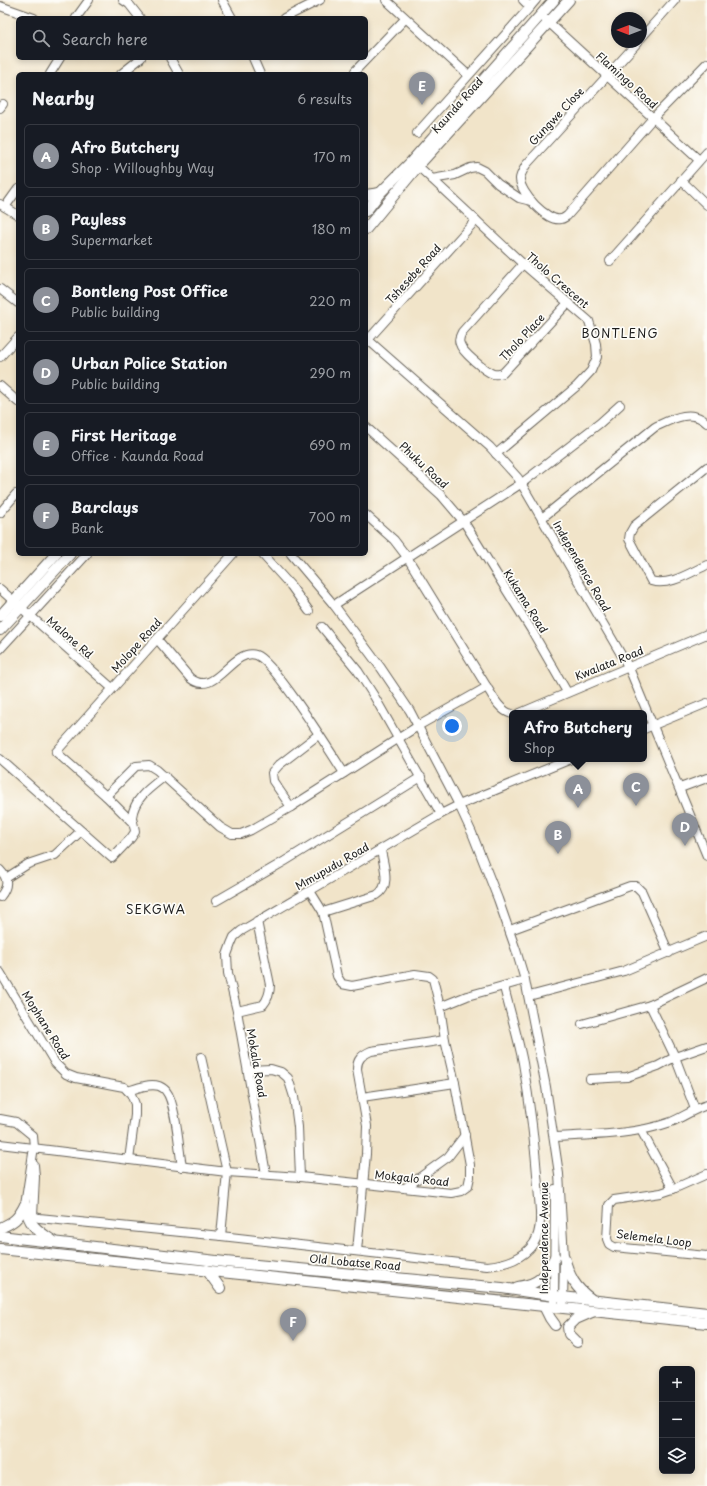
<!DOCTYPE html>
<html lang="en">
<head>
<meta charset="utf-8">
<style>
	:root { --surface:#171b24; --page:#242831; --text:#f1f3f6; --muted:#9ea1a6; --line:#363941; --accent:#8c9099 }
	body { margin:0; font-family:"Playpen Sans",sans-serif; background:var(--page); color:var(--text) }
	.controls { position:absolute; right:12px; bottom:12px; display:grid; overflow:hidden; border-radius:6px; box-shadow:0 2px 6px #0003 }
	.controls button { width:36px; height:36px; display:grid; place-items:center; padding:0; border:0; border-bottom:1px solid var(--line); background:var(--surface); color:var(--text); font:20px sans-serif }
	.compass { position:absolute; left:611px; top:12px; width:36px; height:36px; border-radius:50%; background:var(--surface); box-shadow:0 2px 6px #0003; rotate:270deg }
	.you { position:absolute; left:452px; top:726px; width:14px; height:14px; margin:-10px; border:3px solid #fff; border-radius:50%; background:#1a73e8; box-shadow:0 0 0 6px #1a73e833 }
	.badge { display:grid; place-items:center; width:26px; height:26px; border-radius:50%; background:var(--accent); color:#fff; font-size:13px; font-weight:700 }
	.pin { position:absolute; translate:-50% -33px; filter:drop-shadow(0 1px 2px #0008) }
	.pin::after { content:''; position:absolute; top:21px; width:14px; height:12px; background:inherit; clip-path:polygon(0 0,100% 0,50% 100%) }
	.popup { position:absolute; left:509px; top:710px; width:138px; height:52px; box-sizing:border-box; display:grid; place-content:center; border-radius:6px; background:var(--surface); filter:drop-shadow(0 1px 3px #0005); font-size:13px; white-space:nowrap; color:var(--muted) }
	.popup b { font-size:15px; color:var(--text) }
	.popup::after { content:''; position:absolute; left:50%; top:100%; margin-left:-8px; border:8px solid transparent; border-top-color:var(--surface) }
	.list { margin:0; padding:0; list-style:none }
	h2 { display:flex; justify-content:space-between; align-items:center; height:52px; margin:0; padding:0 16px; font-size:17px }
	h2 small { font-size:13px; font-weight:400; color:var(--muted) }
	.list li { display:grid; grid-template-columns:26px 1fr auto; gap:12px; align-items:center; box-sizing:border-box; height:64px; margin:0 8px 8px; padding:0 8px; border:1px solid var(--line); border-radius:6px }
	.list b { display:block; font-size:15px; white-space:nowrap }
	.list p { margin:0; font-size:13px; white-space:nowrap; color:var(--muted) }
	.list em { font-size:13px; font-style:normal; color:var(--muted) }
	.icon { flex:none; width:22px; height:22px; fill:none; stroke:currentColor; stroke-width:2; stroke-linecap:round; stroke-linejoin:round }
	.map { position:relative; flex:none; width:707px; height:1486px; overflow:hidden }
	.search { position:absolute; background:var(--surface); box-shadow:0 2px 6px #0003; left:16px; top:16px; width:352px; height:44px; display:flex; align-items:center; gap:10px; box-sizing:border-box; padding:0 14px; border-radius:6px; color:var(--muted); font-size:15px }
	.panel { position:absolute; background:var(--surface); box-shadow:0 2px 6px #0003; left:16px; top:72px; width:352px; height:484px; border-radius:6px }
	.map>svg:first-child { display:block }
</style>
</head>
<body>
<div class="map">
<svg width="707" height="1486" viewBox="0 0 707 1486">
	<rect width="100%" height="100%" fill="#fdfcf7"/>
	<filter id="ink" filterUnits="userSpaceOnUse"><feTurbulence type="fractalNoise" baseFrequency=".025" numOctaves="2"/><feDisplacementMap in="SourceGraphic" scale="8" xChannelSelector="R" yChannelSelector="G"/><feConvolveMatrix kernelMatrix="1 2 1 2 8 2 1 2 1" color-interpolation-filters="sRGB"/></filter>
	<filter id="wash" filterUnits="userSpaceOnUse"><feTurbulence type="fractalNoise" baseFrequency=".012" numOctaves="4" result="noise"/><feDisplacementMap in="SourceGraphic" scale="16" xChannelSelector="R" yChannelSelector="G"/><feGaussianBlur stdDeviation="0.9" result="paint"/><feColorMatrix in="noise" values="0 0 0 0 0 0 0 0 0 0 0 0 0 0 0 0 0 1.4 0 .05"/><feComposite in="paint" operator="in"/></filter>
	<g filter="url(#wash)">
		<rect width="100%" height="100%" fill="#f1e4c9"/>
	</g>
	<g filter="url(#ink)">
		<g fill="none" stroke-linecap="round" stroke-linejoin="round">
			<defs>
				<g id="minor">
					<polyline points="123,0 129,4 140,18"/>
					<polyline points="222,0 232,18"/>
					<polyline points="386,0 468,75"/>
					<polyline points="0,6 34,18"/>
					<polyline points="530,7 536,0"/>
					<polyline points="76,18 89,0"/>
					<polyline points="284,18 320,0"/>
					<polyline points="545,19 699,160"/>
					<polyline points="641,38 675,0"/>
					<path d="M638,42L526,165C524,169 520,175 520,179C520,193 547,222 561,219C563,219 565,217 567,216L653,118L707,63"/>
					<polyline points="170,58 179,74"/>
					<polyline points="253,58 260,74"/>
					<polyline points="355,71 405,19"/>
					<polyline points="50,74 60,58"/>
					<polyline points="121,74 141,58"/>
					<polyline points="0,108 3,104"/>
					<polyline points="417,133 530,7 523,0"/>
					<polyline points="418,166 523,264 589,321 596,344 597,357 591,371 577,386 496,454"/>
					<polyline points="432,179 455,175 470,168 477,167 485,171 498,184 519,198 531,201"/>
					<polyline points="681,180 707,205"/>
					<polyline points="0,204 18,215"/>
					<polyline points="5,207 18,189"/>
					<polyline points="610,261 707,152"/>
					<path d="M523,264L462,332C460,336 458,340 460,344C462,352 485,371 493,374C497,375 499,374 503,373L568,303"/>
					<polyline points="0,289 18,303"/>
					<polyline points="366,338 490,447 518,478 629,668 707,856"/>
					<polyline points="366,342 476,220"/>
					<polyline points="0,357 18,337"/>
					<polyline points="0,386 18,402"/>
					<polyline points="366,427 441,495 464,522 532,631 567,692"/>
					<path d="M707,467L634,526L630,533L629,539L651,581C669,587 691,572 707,565"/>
					<polyline points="0,513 16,494"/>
					<path d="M366,515L394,540L407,557L487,687C493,697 500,711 512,714"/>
					<path d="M542,518L655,427C672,419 691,408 707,423"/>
					<polyline points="233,554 56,752 106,796 136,766 149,765 157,770 220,827 232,834 241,834 251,830 291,807 418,726 487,687"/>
					<polyline points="262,554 291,586 309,611"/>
					<polyline points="291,554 334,605 381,668 410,711 459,805 472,833 498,899 516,950 525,980 546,1087 559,1174 564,1257 563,1303"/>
					<polyline points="0,589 112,688"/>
					<polyline points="334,605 522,483 600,423 620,405"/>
					<polyline points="322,627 358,671 374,696 441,814"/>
					<path d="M157,639L190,678C216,699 231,648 256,655C273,660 331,753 344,773"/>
					<polyline points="0,649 87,554"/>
					<polyline points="520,713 707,634"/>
					<polyline points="644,729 707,703"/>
					<path d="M0,759L112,858L131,838L135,832C135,827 132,822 132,817C134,798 151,787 165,776"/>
					<polyline points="680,788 707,778"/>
					<polyline points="106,796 133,823"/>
					<polyline points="291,807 273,781 272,773 279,765 318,735"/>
					<path d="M0,870C9,879 8,887 0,897"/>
					<polyline points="6,878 28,864 55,855 81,831"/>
					<polyline points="216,901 285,861 421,777"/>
					<path d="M323,912L377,895C392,886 383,864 381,850"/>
					<polyline points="510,930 630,886 636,886 642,892 669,953"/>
					<polyline points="0,972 55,1063 66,1074 76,1078 124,1087 131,1094 135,1104 135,1115 129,1160"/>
					<polyline points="529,996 624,971 707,936"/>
					<polyline points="650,1005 675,1057 695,1109"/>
					<polyline points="440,1007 467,996 525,980"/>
					<path d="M237,1011L263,1005C268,999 270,993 270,985L257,921"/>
					<polyline points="582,1024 650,1005 707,978"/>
					<polyline points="201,1057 227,1172 221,1236"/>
					<polyline points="248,1070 271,1069 281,1072 288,1078 294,1097 298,1127 300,1177"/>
					<polyline points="590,1079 627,1077 658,1066 675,1057 707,1046"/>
					<path d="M128,1091C137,1088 149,1083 159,1086C161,1087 165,1089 166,1091C176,1103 179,1150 182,1167"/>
					<polyline points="362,1097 455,1083"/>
					<polyline points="0,1119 16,1122 33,1136 34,1147 25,1205"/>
					<polyline points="641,1130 673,1189"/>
					<path d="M554,1137C593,1135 634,1135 671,1122C683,1117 694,1109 707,1105"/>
					<polyline points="0,1144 227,1172 300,1177 451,1193 461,1191 468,1186 470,1177 470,1165 455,1083 445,1040 440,1007 433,979 429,976 415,974 352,986 342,984 337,976 323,912 310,891"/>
					<polyline points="266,1174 237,1011 228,973 227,955 231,944 234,937 241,931 441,814 459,805 571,759"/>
					<polyline points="707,1174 673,1189 661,1193 614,1200 609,1205 607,1239 609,1244 614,1247 707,1256"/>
					<polyline points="405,1188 448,1157 465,1135"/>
					<path d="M27,1214L39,1218L221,1236L487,1266C506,1264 523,1259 534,1243C544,1227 539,1204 538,1186C535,1145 530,1104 523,1063C518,1037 510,1012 504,987"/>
					<polyline points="33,1216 35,1177 34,1165"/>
					<path d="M357,1251L366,1154L367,1126L357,1069C357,1059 362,1055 371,1051L445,1040"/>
					<polyline points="554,1302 555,1189"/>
				</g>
				<g id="major">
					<polyline points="366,195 380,193"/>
					<polyline points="366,211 380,193 410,163 554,0"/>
					<polyline points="366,229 418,166 569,0"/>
					<polyline points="0,616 56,554"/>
					<polyline points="0,630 70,554"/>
					<path d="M25,1205C29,1226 37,1230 53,1241"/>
					<path d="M0,1228C14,1222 18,1219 25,1205"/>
					<polyline points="0,1236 225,1262 502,1288 562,1297 707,1313"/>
					<polyline points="0,1249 707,1323"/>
					<path d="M564,1257C569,1276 575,1288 591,1299"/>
					<polyline points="207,1270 220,1288"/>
					<path d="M518,1287C540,1284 545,1276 555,1257"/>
					<polyline points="544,1306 550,1318 555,1325"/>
					<polyline points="577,1342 569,1334 568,1327 576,1319 592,1312"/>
				</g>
			</defs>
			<!-- minor casing -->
			<use href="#minor" stroke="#676259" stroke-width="10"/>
			<!-- major casing -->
			<use href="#major" stroke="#676259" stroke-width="12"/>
			<!-- minor -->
			<use href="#minor" stroke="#fff" stroke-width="8"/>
			<!-- major -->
			<use href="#major" stroke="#fff" stroke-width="10"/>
		</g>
	</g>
	<g text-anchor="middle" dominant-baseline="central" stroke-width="3.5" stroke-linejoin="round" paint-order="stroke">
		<!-- street labels -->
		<g font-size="11" fill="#1c1c1c" stroke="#fdfcf7">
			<text transform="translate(627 80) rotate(42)">Flamingo Road</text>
			<text transform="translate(457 105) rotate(-48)">Kaunda Road</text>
			<text transform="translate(556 116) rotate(-47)">Gungwe Close</text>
			<text transform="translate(413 274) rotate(-48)">Tshesebe Road</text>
			<text transform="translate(558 280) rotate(41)">Tholo Crescent</text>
			<text transform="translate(522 337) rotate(-47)">Tholo Place</text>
			<text transform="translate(424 465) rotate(43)">Phuku Road</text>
			<text transform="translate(582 566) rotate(60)">Independence Road</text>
			<text transform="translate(526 601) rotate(58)">Kukama Road</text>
			<text transform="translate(70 637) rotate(41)">Malone Rd</text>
			<text transform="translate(136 645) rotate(-48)">Molope Road</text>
			<text transform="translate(609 663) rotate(-22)">Kwalata Road</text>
			<text transform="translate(332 866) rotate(-30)">Mmupudu Road</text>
			<text transform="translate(46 1025) rotate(58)">Mophane Road</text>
			<text transform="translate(257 1063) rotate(80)">Mokala Road</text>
			<text transform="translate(412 1178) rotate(6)">Mokgalo Road</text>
			<text transform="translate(543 1238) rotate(-90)">Independence Avenue</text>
			<text transform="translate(654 1238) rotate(7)">Selemela Loop</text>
			<text transform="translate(355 1262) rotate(5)">Old Lobatse Road</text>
		</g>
		<!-- neighbourhood labels -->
		<g font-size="12" letter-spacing="1" fill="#1c1c1c" stroke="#fdfcf7">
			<text x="620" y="333">BONTLENG</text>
			<text x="156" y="909">SEKGWA</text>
		</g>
	</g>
</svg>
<div class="controls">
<button>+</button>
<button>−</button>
<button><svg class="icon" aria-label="layers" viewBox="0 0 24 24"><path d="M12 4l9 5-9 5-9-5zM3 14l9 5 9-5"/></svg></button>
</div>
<svg class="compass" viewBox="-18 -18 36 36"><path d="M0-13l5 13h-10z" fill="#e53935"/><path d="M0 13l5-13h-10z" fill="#9ea1a6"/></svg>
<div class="you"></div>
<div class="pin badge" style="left:578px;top:808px">A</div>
<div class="popup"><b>Afro Butchery</b>Shop</div>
<div class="pin badge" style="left:558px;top:854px">B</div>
<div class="pin badge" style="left:636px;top:806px">C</div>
<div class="pin badge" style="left:685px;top:846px">D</div>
<div class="pin badge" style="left:422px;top:105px">E</div>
<div class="pin badge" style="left:293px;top:1341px">F</div>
<div class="search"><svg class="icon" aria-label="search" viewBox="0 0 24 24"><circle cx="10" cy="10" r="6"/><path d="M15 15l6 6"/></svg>Search here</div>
<section class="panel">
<h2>Nearby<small>6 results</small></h2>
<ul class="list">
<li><span class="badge">A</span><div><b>Afro Butchery</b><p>Shop · Willoughby Way</p></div><em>170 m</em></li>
<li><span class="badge">B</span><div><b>Payless</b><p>Supermarket</p></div><em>180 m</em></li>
<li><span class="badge">C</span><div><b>Bontleng Post Office</b><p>Public building</p></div><em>220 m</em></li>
<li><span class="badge">D</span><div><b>Urban Police Station</b><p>Public building</p></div><em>290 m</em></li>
<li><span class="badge">E</span><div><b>First Heritage</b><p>Office · Kaunda Road</p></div><em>690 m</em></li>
<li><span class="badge">F</span><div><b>Barclays</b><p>Bank</p></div><em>700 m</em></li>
</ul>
</section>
</div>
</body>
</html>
